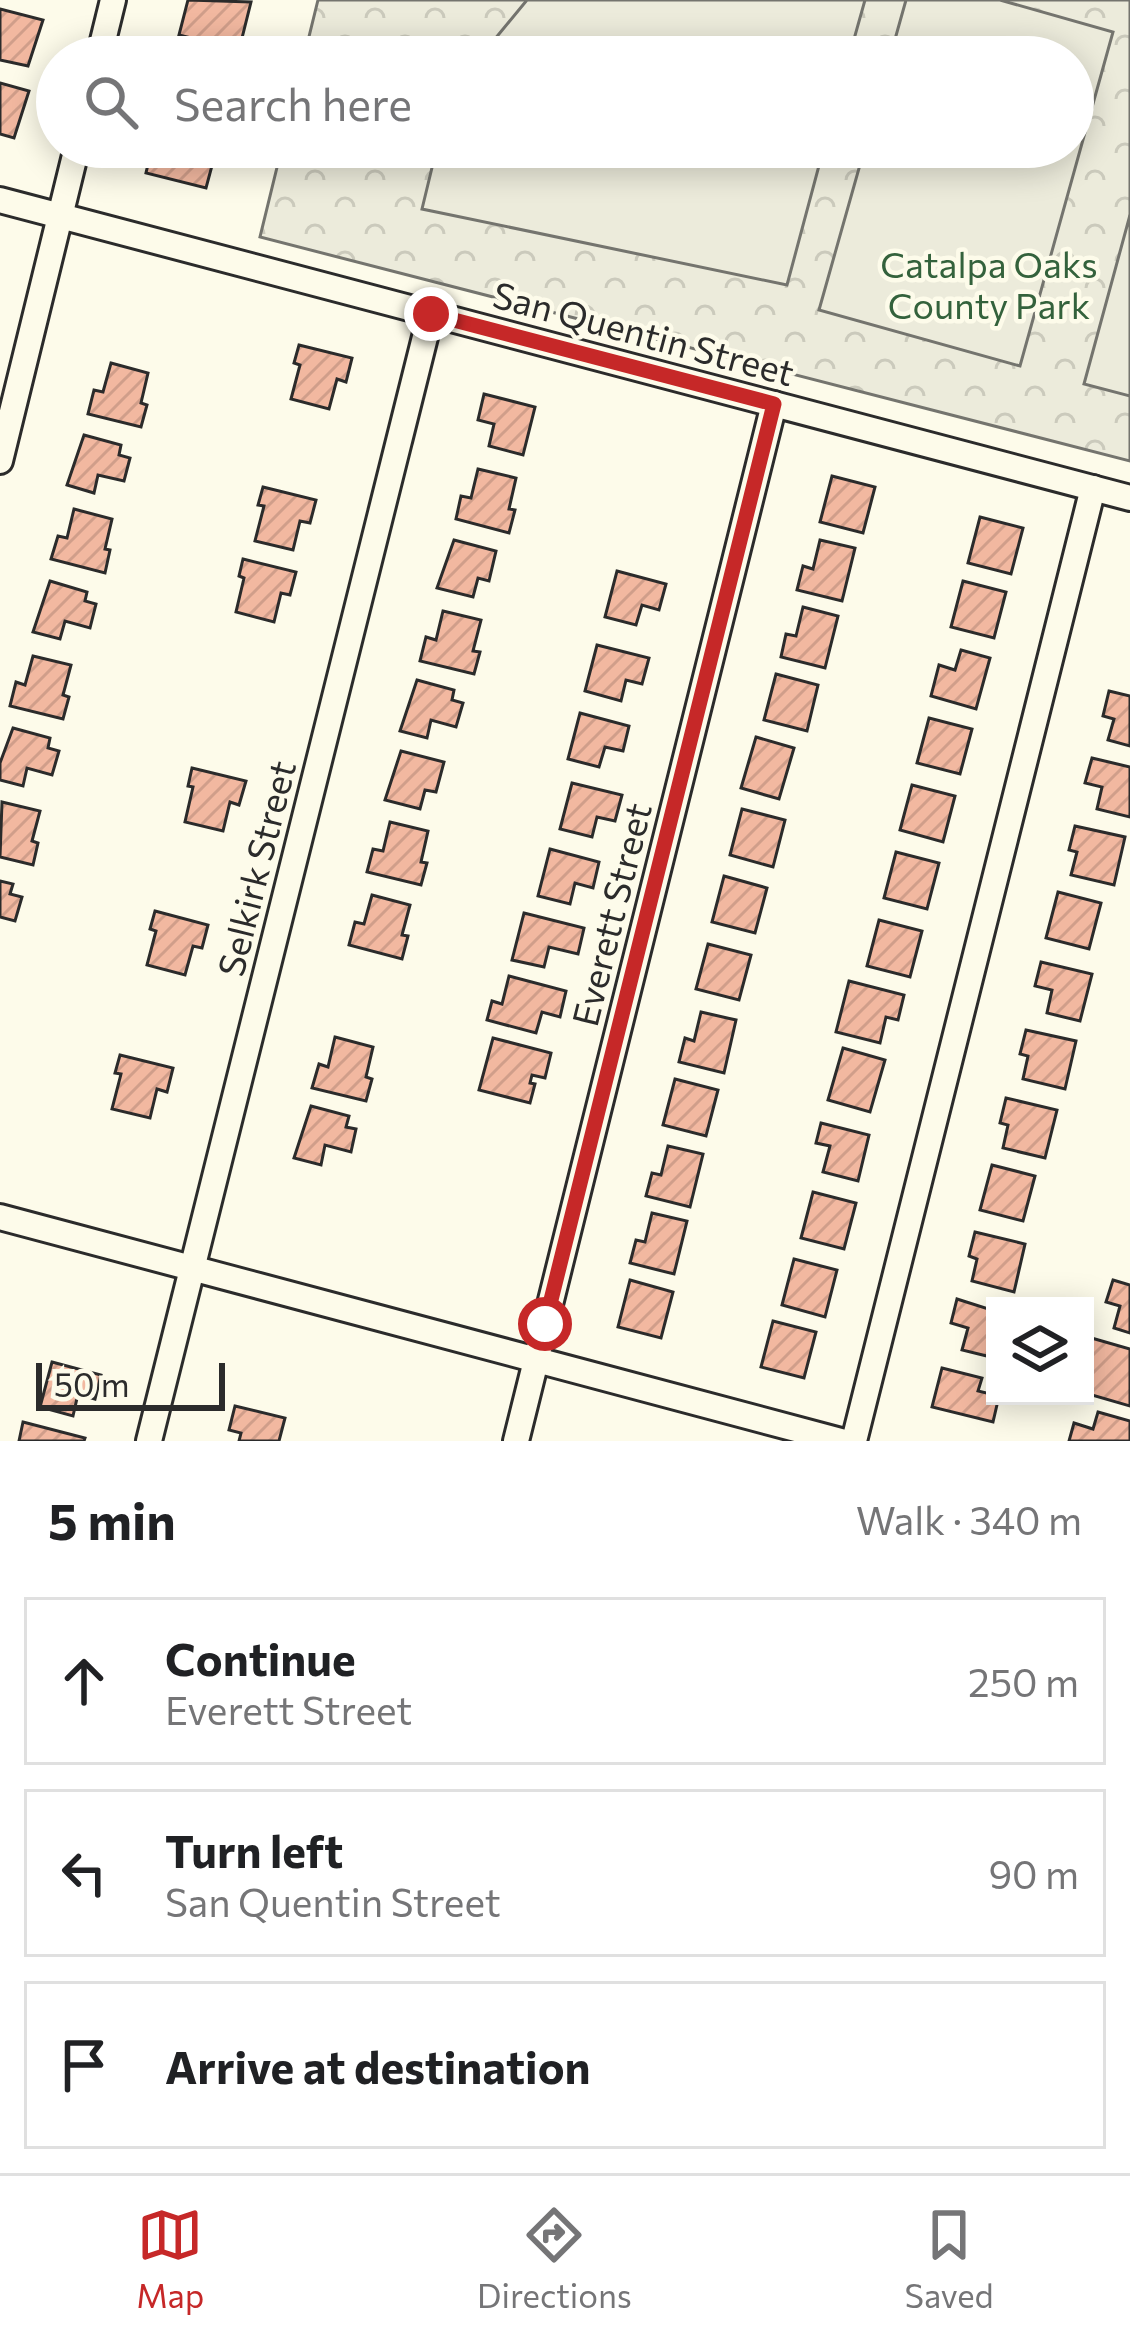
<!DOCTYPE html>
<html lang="en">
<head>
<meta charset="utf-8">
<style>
	:root { --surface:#fff; --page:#f6f6f6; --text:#202124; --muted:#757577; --line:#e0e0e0; --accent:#c62828 }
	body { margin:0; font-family:Commissioner,sans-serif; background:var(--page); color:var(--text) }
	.controls { position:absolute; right:36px; bottom:36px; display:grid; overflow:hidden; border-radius:0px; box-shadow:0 6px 30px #0003 }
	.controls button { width:108px; height:108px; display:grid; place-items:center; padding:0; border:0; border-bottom:3px solid var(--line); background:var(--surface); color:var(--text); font:60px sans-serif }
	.scale { position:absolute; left:36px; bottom:30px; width:189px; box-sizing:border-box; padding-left:12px; border:6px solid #2b2b2b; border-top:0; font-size:33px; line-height:42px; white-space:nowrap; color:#2b2b2b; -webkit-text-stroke:9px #fdfbea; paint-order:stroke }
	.stop { position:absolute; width:36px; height:36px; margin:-27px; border:9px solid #c62828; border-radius:50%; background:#fff }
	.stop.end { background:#c62828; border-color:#fff; box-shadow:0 3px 12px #0008 }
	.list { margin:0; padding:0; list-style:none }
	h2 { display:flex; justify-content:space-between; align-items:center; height:156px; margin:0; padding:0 48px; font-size:51px }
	h2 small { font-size:39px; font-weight:400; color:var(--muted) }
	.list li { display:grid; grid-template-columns:78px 1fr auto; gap:36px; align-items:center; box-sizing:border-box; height:168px; margin:0 24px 24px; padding:0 24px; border:3px solid var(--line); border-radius:0px }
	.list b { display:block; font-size:45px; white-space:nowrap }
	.list p { margin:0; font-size:39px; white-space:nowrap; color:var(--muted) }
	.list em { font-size:39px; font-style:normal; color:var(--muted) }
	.icon { flex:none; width:66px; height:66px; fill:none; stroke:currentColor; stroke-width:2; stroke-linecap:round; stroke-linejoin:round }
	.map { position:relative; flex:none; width:1130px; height:1441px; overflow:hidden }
	.search { position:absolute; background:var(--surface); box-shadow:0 6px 30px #0003; left:36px; right:36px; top:36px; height:132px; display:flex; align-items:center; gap:30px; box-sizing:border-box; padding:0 42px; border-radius:66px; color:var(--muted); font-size:45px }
	.sheet { height:732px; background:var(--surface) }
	nav { display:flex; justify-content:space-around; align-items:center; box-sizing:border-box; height:168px; border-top:3px solid var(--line); background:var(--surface); font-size:33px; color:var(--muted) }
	nav a { display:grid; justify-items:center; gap:6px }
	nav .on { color:var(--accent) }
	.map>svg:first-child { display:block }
</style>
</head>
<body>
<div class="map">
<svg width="1130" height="1441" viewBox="0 0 1130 1441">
	<defs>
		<pattern id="park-crowns" width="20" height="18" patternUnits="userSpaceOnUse" patternTransform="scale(3)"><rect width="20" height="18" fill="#ecebdb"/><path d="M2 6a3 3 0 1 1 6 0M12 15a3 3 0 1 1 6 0" fill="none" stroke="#cbcabc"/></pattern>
		<pattern id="building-hatch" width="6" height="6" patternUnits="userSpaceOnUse" patternTransform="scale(3)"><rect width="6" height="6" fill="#f2b8a0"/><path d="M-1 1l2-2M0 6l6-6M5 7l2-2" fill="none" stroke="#d09e8a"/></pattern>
	</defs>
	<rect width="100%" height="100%" fill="#fdfbea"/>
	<!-- park -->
	<polygon fill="url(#park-crowns)" stroke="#74746e" stroke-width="3" points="318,0 1130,0 1130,461 260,237 282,147 1073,147 1073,57 304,57"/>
	<!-- pitch -->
	<g fill="#ecebdb" stroke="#74746e" stroke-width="3">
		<polygon points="527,0 865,0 849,57 480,57"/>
		<polygon points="906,0 1000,0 1113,32 1020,366 819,310 865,147 1073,147 1073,57 890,57"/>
		<polygon points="437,147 824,147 787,285 422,209"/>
		<polygon points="1130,215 1130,396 1084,384"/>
	</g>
	<!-- building -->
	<g fill="url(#building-hatch)" stroke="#2b2b2b" stroke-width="3">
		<polygon points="188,0 251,2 239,50 179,35"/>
		<polygon points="0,9 43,20 28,66 0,60"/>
		<polygon points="0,83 29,91 14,138 0,134"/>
		<polygon points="152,147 217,147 206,188 146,173"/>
		<polygon points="299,345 352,358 346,382 337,379 329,409 291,399 300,365 294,363"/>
		<polygon points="111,363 148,373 141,403 147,405 141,427 88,414 94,390 103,392"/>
		<polygon points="484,394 535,407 523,455 489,446 494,424 478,420"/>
		<polygon points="84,435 121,445 119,455 130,458 124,481 98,475 94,493 67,485"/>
		<polygon points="478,469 516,478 509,509 515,510 509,533 456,519 461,496 471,498"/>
		<polygon points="832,476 875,487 863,533 820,522"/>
		<polygon points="263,487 316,500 310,523 300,521 293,550 255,541 264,506 258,505"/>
		<polygon points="74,509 112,519 105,549 110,550 105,573 51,559 58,536 67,538"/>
		<polygon points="980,517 1023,528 1011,574 968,563"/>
		<polygon points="454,540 496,551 489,581 478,578 473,597 437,588"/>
		<polygon points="820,540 855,548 842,601 797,590 803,566 813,569"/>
		<polygon points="243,559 296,572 290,595 281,593 274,622 236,612 244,578 239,576"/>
		<polygon points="617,571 666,584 659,610 642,605 636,625 605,617"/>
		<polygon points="50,581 87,592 85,601 96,604 90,628 65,621 60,639 33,632"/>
		<polygon points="963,581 1006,592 994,638 951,627"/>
		<polygon points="803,607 838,616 825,668 781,657 786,634 796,636"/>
		<polygon points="443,611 481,620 473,651 480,652 474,674 420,661 426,637 436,640"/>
		<polygon points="597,645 649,658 642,684 626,680 621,701 585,691"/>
		<polygon points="961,650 990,658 976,709 931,696 939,665 955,670"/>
		<polygon points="33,656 71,665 63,695 69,697 63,719 10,706 16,682 25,685"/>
		<polygon points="776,674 818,685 807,731 764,720"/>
		<polygon points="417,680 454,690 452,700 463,703 456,727 431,720 427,738 400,731"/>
		<polygon points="1109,691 1130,696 1130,746 1108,740 1114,719 1103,716"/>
		<polygon points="580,713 629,726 623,751 605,747 599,767 568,759"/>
		<polygon points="929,718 972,729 960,774 917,763"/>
		<polygon points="13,728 50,738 48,748 59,751 52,775 27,768 23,786 0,780 0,763"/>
		<polygon points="756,737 794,748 779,799 741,788"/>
		<polygon points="401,751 444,762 436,792 425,790 420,809 385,800"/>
		<polygon points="1092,758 1130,767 1130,817 1097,809 1102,787 1085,783"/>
		<polygon points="192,768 246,781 239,805 230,802 223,831 185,822 193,787 188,786"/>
		<polygon points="572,783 622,795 615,821 597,817 592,837 560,829"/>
		<polygon points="912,785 955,796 943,842 900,830"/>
		<polygon points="2,802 40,811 32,841 38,843 33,865 0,857"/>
		<polygon points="742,809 785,820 773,867 730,855"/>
		<polygon points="390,822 428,831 421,862 427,863 421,885 367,872 373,849 383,851"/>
		<polygon points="1075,826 1125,837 1114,885 1071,875 1077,852 1069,850"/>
		<polygon points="550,849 599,862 593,888 575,883 570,904 538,896"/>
		<polygon points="896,852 939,863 927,909 884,898"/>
		<polygon points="724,876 767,888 755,933 712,922"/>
		<polygon points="0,881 13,884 10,894 22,897 15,921 0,917"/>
		<polygon points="1058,892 1101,903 1089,949 1046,938"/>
		<polygon points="372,895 410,905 402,935 408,936 402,959 349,945 355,922 364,924"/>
		<polygon points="155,911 208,925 202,948 193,946 185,975 147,965 156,931 150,929"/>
		<polygon points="524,913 584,928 578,954 549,947 544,967 512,960"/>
		<polygon points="879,920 922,931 910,977 867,966"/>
		<polygon points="708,944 751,955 739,1000 696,989"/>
		<polygon points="1041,962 1092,974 1080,1021 1047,1013 1052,990 1035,986"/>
		<polygon points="509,976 566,991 560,1017 542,1012 536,1033 487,1020 492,1001 502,1004"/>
		<polygon points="849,981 904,995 898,1020 886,1017 880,1043 836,1032"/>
		<polygon points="701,1012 736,1020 724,1073 679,1062 685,1038 694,1041"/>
		<polygon points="1026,1030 1076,1041 1065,1089 1023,1079 1028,1056 1020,1054"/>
		<polygon points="335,1037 373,1047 366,1077 372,1079 366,1101 312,1088 319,1064 328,1067"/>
		<polygon points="493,1038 551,1053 545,1078 532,1075 530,1083 535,1084 530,1103 479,1090"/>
		<polygon points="843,1048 885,1060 870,1112 828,1100"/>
		<polygon points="120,1055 173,1068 167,1092 157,1089 150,1118 112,1109 121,1074 115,1073"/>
		<polygon points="675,1079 718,1090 706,1136 663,1125"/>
		<polygon points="1006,1098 1057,1110 1045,1158 1003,1148 1008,1125 1000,1123"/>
		<polygon points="311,1106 349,1116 346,1127 356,1129 351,1152 325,1145 321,1165 294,1158"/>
		<polygon points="821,1123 869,1135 858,1181 823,1172 830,1146 816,1143"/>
		<polygon points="668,1146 703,1154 690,1207 646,1196 652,1173 661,1175"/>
		<polygon points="992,1165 1035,1176 1023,1221 980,1210"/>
		<polygon points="813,1192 856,1203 844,1249 801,1238"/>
		<polygon points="652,1213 687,1221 674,1274 630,1263 636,1240 645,1242"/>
		<polygon points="975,1232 1025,1244 1014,1292 972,1281 977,1259 969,1256"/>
		<polygon points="794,1259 837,1270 825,1317 782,1305"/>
		<polygon points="630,1280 673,1292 661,1338 618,1327"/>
		<polygon points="1113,1280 1130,1285 1130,1333 1114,1328 1120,1306 1106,1302"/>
		<polygon points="957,1299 995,1311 995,1358 962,1350 968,1328 951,1323"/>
		<polygon points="773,1321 816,1332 804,1378 761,1367"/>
		<polygon points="1088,1337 1130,1349 1130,1406 1085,1393 1090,1377 1085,1375"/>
		<polygon points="52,1362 101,1375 95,1399 78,1394 73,1416 40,1407"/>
		<polygon points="942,1368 982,1378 978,1391 999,1396 993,1422 932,1407"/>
		<polygon points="235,1406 285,1418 279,1441 239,1441 241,1433 229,1430"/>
		<polygon points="1098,1412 1130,1421 1130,1441 1069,1441 1074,1423 1093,1429"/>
		<polygon points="23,1422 85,1438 84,1441 19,1441"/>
	</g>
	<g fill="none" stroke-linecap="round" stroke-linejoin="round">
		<defs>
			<g id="street">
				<polyline points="99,57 113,0"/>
				<polyline points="0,200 1130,498"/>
				<polyline points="0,461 77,147"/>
				<polyline points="0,1217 841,1441"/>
				<polyline points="149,1441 431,313"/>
				<polyline points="516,1441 774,404"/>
				<polyline points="854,1441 1093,488"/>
			</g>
		</defs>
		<!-- street casing -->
		<use href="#street" stroke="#2b2b2b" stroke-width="30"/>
		<!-- street -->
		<use href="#street" stroke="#fdfbea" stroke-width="24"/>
	</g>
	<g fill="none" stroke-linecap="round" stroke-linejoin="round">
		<!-- route -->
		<polyline stroke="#c62828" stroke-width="15" points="431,314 774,404 545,1324"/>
	</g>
	<g text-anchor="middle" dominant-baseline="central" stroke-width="9" stroke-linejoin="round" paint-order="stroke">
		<!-- park labels -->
		<g font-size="36" fill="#34623c" stroke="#fdfbea">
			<text x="989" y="263">Catalpa Oaks<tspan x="989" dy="41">County Park</tspan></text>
		</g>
		<!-- street labels -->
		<g font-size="36" fill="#2b2b2b" stroke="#fdfbea">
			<text transform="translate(644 332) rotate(15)">San Quentin Street</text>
			<text transform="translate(255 868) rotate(-76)">Selkirk Street</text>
			<text transform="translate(610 914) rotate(-76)">Everett Street</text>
		</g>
	</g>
</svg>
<div class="controls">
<button><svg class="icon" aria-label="layers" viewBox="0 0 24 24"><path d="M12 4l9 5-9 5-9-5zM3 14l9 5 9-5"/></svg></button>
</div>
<div class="scale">50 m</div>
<div class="stop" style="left:545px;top:1324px"></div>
<div class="stop end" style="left:431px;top:314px"></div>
<div class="search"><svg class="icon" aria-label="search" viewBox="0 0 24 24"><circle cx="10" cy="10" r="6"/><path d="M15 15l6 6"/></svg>Search here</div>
</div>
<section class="sheet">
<h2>5 min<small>Walk · 340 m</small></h2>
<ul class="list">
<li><svg class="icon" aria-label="ahead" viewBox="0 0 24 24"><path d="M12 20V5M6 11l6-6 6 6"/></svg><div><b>Continue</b><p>Everett Street</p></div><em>250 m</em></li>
<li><svg class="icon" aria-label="left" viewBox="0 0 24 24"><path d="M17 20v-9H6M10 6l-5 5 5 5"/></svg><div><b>Turn left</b><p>San Quentin Street</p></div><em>90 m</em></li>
<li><svg class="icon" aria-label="arrive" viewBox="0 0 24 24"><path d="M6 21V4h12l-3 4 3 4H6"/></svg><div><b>Arrive at destination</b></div></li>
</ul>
</section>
<nav>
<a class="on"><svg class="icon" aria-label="map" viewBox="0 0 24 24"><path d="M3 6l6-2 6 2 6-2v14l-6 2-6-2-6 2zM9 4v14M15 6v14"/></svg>Map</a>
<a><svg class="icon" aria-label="directions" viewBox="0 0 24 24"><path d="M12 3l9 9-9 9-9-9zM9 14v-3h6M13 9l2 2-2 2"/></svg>Directions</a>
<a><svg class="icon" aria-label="saved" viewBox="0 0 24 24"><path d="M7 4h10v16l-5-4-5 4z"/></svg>Saved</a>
</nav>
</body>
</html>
